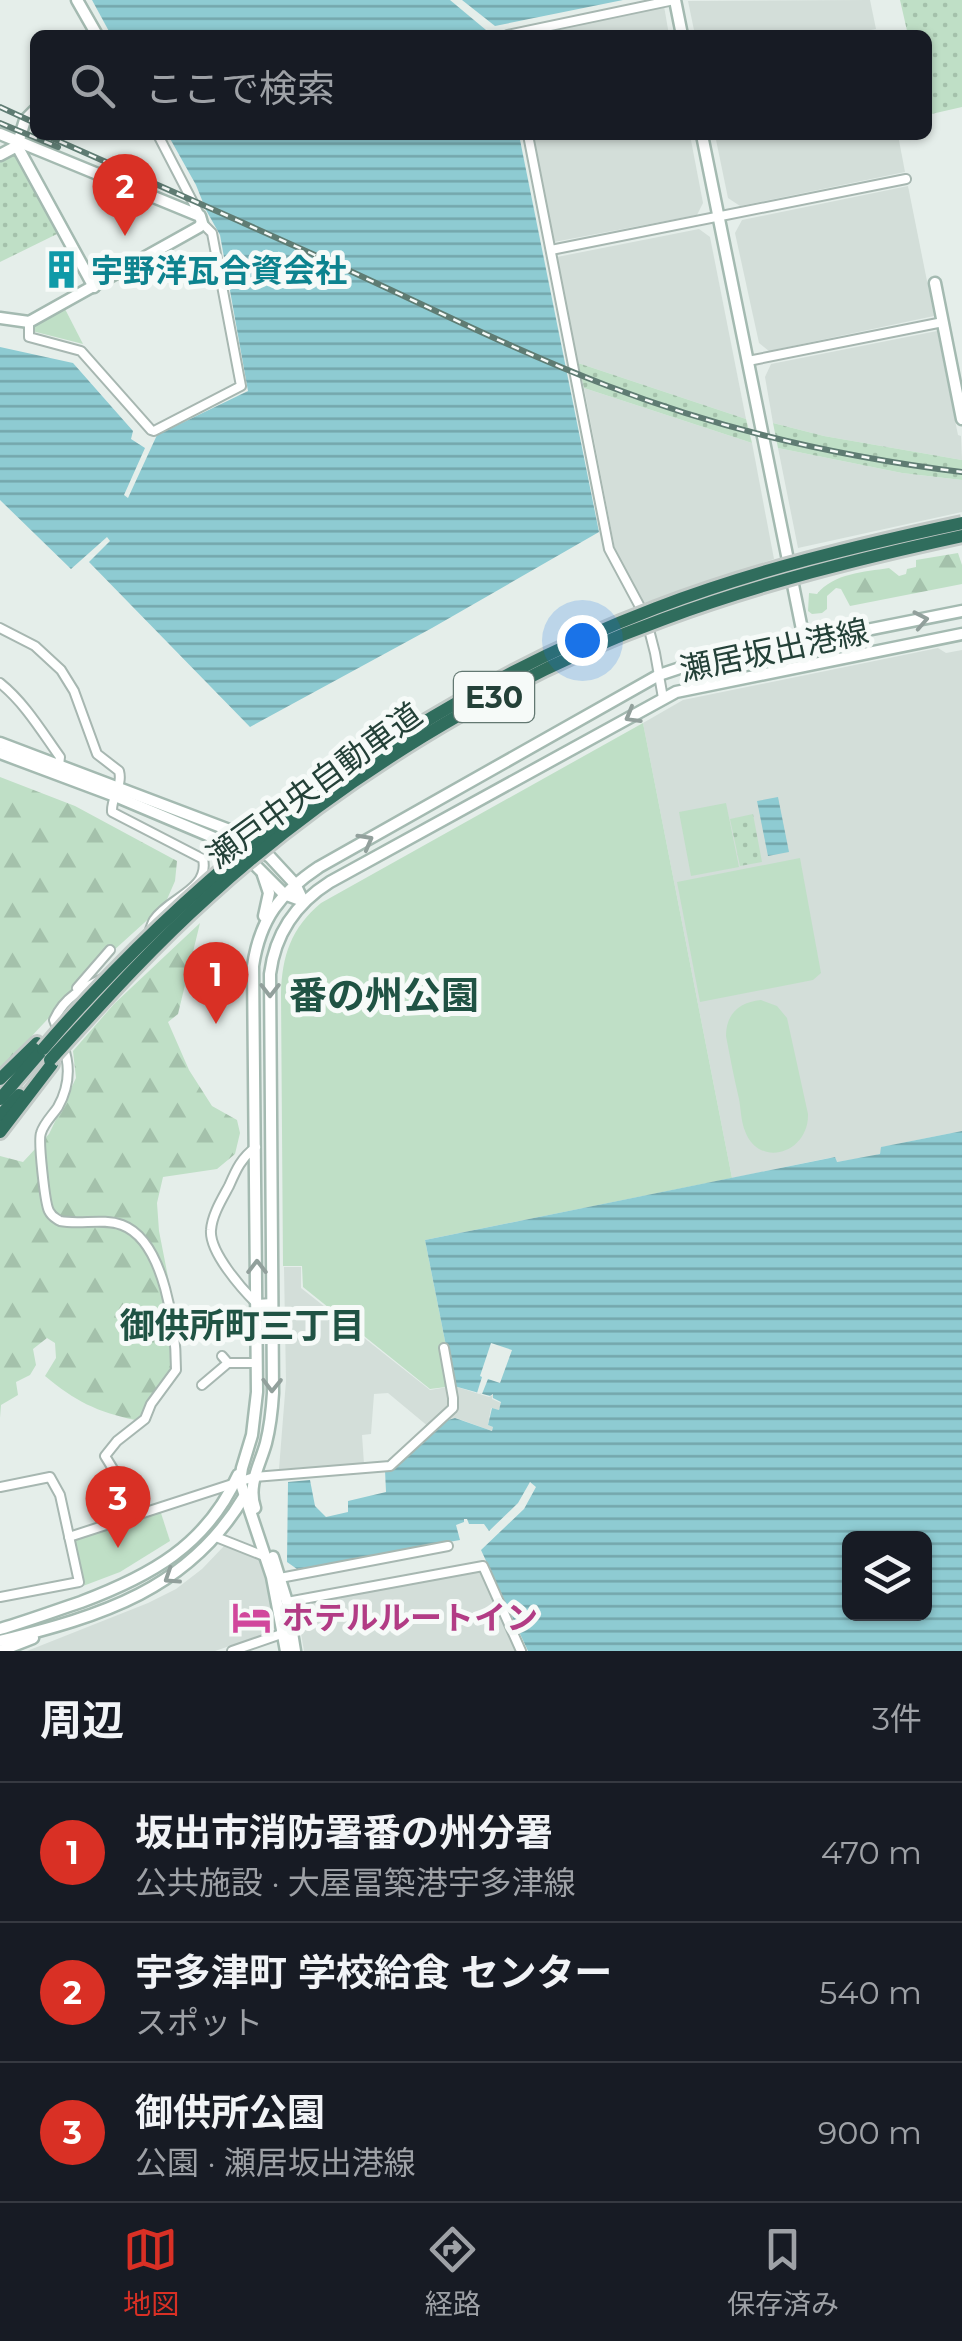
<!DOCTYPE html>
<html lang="ja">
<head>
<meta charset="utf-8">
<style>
	:root { --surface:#171b24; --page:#20242c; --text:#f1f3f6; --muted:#9ea1a6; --line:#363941; --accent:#d93025 }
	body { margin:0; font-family:Montserrat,"Noto Sans JP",sans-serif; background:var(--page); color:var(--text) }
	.controls { position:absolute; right:30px; bottom:30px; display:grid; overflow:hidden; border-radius:15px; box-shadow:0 2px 8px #0004 }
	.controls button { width:90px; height:90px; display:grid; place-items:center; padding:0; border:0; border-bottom:2px solid var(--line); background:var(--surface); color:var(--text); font:50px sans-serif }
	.you { position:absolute; left:582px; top:640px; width:35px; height:35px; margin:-25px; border:8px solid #fff; border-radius:50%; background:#1a73e8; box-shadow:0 0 0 15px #1a73e833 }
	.badge { display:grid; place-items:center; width:65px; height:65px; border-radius:50%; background:var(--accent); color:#fff; font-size:32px; font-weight:700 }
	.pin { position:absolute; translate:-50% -82px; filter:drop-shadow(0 2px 5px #0008) }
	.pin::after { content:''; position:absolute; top:52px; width:35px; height:30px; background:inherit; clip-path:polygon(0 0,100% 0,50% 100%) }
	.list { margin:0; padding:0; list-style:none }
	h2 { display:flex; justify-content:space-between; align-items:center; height:130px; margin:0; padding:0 40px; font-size:42px }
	h2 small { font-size:32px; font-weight:400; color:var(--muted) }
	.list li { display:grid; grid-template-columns:65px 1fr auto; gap:30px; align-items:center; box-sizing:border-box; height:140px; padding:0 40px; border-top:2px solid var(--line) }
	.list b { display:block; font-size:38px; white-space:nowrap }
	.list p { margin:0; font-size:32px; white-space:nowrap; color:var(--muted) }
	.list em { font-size:32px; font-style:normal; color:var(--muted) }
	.icon { flex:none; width:55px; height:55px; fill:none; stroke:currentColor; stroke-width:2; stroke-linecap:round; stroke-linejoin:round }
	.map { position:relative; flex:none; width:962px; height:1651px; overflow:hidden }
	.search { position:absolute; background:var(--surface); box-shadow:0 2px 8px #0004; left:30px; right:30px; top:30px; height:110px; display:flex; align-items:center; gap:25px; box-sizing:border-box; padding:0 35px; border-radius:15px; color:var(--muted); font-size:38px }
	.sheet { height:550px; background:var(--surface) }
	nav { display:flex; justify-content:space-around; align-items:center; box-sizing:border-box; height:140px; border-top:2px solid var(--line); background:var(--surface); font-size:28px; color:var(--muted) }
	nav a { display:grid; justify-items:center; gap:5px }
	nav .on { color:var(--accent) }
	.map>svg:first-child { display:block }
</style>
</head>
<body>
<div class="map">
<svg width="962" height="1651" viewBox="0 0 962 1651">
	<defs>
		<pattern id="grass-dots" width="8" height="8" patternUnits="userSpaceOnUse" patternTransform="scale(2.5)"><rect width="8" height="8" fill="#bfdfc6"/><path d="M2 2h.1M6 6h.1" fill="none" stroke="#a4c1ab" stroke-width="1.8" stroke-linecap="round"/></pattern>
		<pattern id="forest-firs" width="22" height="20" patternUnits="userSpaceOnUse" patternTransform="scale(2.5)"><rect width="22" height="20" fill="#bfdfc6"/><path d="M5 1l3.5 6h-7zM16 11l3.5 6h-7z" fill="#a4c1ab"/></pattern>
		<pattern id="water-rules" width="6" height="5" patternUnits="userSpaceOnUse" patternTransform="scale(2.5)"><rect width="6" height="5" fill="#8ecbd2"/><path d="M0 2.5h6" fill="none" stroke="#74a6ab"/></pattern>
	</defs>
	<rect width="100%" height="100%" fill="#e5eeea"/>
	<!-- built -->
	<g fill="#d3ded9">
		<polygon points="870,0 876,29 845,35 695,35 688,1"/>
		<polygon points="664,6 669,35 520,35"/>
		<polygon points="533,135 690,135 703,203 697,215 554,242"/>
		<polygon points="715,135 898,135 905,172 740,206 728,198"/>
		<polygon points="908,186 934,316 769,351 759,343 735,233 742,220"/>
		<polygon points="699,229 710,237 746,419 578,363 557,257"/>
		<polygon points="937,331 958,435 961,436 962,460 824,436 773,423 765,377 771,364"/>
		<polygon points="584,388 752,443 774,559 644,603 616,554"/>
		<polygon points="778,448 902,473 962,480 962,512 798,548"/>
		<polygon points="938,648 946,653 962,650 962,1131 882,1147 880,1154 869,1157 836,1162 834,1157 732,1178 643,723 683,700"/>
		<polygon points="284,1267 301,1267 301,1288 430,1390 454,1386 489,1397 493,1395 492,1399 501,1403 499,1410 491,1408 488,1425 493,1427 492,1431 456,1418 447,1420 450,1416 444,1411 429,1427 388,1393 374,1394 371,1434 362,1435 364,1464 279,1469 286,1381"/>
		<polygon points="225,1545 261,1559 269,1587 274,1628 271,1632 215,1651 27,1651 148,1603 176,1589 202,1569"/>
		<polygon points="480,1570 518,1651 304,1651 296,1604"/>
	</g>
	<!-- grass -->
	<g fill="url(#grass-dots)">
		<polygon points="900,0 962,0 962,107 927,115 927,35 908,35"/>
		<polygon points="15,154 57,234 0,262 0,162"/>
		<polygon points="578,363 746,419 752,443 584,388"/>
		<polygon points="773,423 824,436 962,460 962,480 902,473 778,448"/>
		<polygon points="753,814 762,862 740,866 730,819"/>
	</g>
	<!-- forest -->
	<g fill="url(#forest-firs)">
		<path d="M958,553L962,565V584L850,606L841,589L836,588L827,596V609L822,613L812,614L808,611L809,593L817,594C834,573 864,572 889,568L899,576L906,574L907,569L916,567V560Z"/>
		<polygon points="0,777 75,806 177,861 175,881 165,904 102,961 0,1070"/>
		<path d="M200,923L178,1014L168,1022L189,1070L212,1106L237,1120L240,1133L235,1154L217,1169L163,1177L157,1203L159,1231L169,1282L171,1368L147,1414L135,1420C97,1412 75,1401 45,1376L56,1358L55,1343L47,1338L33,1349L36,1365L30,1375L16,1382L18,1395L1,1405L0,1418V1156L23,1162L49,1134L76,1078L73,1051L114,1004Z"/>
	</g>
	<!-- park -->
	<g fill="#bfdfc6">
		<polygon points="65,309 83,344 32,331 33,325"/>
		<path d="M643,723L732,1178L425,1240L454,1386L430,1389L303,1287L302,1266H283L281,994C282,956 291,928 321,903Z"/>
		<polygon points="726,803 739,867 691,876 679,812"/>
		<polygon points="800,858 821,973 813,980 700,1002 677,882"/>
		<path d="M761,1000L777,1006L787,1018L808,1114C809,1153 759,1169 745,1131C741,1121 741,1110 739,1099C734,1078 730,1057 726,1036C726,1014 739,1002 761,1000Z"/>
		<polygon points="160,1510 170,1541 120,1572 83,1586 74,1539"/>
	</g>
	<!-- water -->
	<g fill="url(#water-rules)" fill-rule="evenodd">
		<polygon points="92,0 450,0 492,35 111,35"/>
		<polygon points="462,0 623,0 495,26"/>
		<polygon points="168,135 519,135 599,532 432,628 250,727 89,562 110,541 107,537 71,569 0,500 0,347 73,363 133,431 131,439 145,448 124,495 128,498 157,435 248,391 220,235 206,210 196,185"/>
		<polygon points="778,797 789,852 768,856 757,801"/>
		<path d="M962,1131V1651H528L481,1550L524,1509L536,1487L530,1482L518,1503L489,1531L484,1524H469L467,1519H464V1522L456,1525L460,1540L297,1569L287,1562L288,1482L310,1480L315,1506L326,1517L348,1512V1501L386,1492L385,1470L393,1469L448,1420L455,1418L492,1431L493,1427L488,1425L492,1408L499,1410L501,1402L493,1398V1394L490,1396L454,1386L425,1240L835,1157L837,1162L880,1154L881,1147ZM850,1538H924V1614H850Z"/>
	</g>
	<!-- pier -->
	<polygon fill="#e5eeea" points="491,1343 512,1350 500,1383 488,1379 482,1394 477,1393 482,1377 480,1376"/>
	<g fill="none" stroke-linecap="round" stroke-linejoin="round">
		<defs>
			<g id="street">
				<polyline points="507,35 674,0"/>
				<polyline points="158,135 200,216"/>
				<polyline points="528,135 609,549 646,618 655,653 663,698"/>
				<polyline points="551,250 906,179"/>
				<polyline points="29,322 29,337 81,351 151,430 154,431 241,386 212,233 202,223"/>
				<polyline points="748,361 943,322"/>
				<path d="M0,628L35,646L61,670L74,691L97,754L119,771C123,786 111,797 112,812L203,859C210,890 168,898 154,920C152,923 149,933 148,936"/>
				<path d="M0,683C25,703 42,732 60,757L59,765"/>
				<polyline points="77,988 110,950"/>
				<path d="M59,1033L54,1020C64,997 83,988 104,978"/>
				<path d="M63,1046C71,1067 69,1087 58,1107C52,1116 44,1123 41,1133C38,1140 45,1204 49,1211C52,1217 54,1217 60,1221C80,1225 103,1218 122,1225C165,1241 176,1330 176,1370L151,1404L145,1419L117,1441L105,1456L140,1513"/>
				<path d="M256,1147C241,1158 236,1170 229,1186C222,1199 212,1215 211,1230C209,1252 242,1289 257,1304L272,1303"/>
				<polyline points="222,1356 228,1363 257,1363"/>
				<polyline points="202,1385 228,1363"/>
				<polyline points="0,1487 50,1477 60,1495 79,1582 0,1597"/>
				<polyline points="69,1537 254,1477 390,1466 453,1408 453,1398 444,1348"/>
				<polyline points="216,1537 269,1558"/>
				<polyline points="280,1578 448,1546"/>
				<polyline points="287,1602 483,1566 521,1651"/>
				<polyline points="232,1651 287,1632"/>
			</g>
			<g id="secondary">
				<polyline points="77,0 97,35"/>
				<polyline points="675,0 682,35"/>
				<polyline points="35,110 25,120 17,146 94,287"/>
				<polyline points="0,134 200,216 202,223 199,227 29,322 0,318"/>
				<polyline points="702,135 809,664"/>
				<polyline points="0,155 17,146"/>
				<polyline points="935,283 962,419"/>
				<polyline points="0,743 232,831 270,857 295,884 303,901"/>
				<polyline points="0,753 115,796 217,839 249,859 284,894 303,901"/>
				<polyline points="263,875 269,893 264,916"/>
				<path d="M255,1508C247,1485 260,1465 266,1443C270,1427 272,1410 273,1393L270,974C275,934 295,904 330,882L676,692L962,634"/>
				<polyline points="273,1557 287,1602 295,1651"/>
				<path d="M0,1629C27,1621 54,1611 81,1602C150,1576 206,1546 238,1475"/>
				<path d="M0,1641C101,1616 189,1590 245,1495"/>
				<polyline points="0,1651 33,1638"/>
				<path d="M286,1651L272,1577L240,1481L242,1468L252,1435L257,1392L253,966C260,919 280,893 319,867L659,675L686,666L962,611"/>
			</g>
			<g id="highway">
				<polyline points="0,1079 37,1043"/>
				<polyline points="0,1099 43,1049"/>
				<polyline points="0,1116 19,1095"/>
				<polyline points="0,1132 52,1064"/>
			</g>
		</defs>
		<!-- street casing -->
		<use href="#street" stroke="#a7b7b1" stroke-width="12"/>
		<!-- secondary casing -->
		<use href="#secondary" stroke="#a4bab1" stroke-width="15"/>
		<!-- highway casing -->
		<use href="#highway" stroke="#c2cac7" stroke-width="18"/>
		<!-- street -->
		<use href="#street" stroke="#fff" stroke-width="8"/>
		<!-- secondary -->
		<use href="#secondary" stroke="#fff" stroke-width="10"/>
		<!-- highway -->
		<use href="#highway" stroke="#306d5d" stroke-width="12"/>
		<defs>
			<g id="rail">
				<polyline points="0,107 35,123"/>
				<polyline points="0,123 58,147"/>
				<path d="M45,135C142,178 240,221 337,265C427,306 516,351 608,386C722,430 841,457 962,472"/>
			</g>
		</defs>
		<!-- rail casing -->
		<use href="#rail" stroke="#5f7c73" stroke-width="6"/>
		<!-- rail -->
		<use href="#rail" stroke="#f6faf8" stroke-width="2.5" stroke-dasharray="8" stroke-linecap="butt"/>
		<defs>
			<g id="highway-bridge">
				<path d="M43,1049C209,856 417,699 656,608C755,570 859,545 962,523"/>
				<path d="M50,1060C101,1004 151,948 208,897C334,782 503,677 664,619C761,583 861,558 962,536"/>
			</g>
		</defs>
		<!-- highway-bridge casing -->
		<use href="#highway-bridge" stroke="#c2cac7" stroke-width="18" stroke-linecap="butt"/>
		<!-- highway-bridge -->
		<use href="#highway-bridge" stroke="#306d5d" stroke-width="12"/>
	</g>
	<!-- one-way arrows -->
	<defs><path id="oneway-chevron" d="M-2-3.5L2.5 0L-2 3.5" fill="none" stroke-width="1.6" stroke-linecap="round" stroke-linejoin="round" transform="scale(2.5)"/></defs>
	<g stroke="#92a09c">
		<use href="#oneway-chevron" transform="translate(921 620) rotate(-11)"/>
		<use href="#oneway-chevron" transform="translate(632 716) rotate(150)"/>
		<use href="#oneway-chevron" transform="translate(366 841) rotate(-29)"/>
		<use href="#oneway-chevron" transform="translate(270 990) rotate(90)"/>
		<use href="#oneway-chevron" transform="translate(257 1267) rotate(-90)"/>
		<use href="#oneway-chevron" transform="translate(272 1385) rotate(91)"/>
		<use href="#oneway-chevron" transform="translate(171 1577) rotate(147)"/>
	</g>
	<!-- icons -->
	<defs>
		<symbol id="building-bare" viewBox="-9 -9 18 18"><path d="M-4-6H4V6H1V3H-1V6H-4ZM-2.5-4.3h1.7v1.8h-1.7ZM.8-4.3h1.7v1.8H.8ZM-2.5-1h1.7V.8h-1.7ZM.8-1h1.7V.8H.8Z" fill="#0f9aa8" stroke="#f6faf8" stroke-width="2.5" paint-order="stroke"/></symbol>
		<symbol id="hotel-bare" viewBox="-9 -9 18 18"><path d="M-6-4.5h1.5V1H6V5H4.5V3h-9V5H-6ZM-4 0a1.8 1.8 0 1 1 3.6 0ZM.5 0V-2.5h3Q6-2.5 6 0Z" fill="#d1479c" stroke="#f6faf8" stroke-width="2.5" paint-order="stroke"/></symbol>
	</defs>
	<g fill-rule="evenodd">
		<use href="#building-bare" x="34" y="242" width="55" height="55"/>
		<use href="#hotel-bare" x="224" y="1590" width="55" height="55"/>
	</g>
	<g text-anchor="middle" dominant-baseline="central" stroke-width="10" stroke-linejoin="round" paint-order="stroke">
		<!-- shield labels -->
		<rect fill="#f6faf8" stroke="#637872" stroke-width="2.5" x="454" y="672" width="80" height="50" rx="8"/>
		<g font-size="30" font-weight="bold" fill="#244138">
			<text x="494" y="697">E30</text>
		</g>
		<!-- culture labels -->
		<g font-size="32" font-weight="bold" fill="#0d838f" stroke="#f6faf8" text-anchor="start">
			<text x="91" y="270">宇野洋瓦合資会社</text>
		</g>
		<!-- street labels -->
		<g font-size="32" fill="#244138" stroke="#f6faf8">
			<text transform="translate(774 650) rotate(-12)">瀬居坂出港線</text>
			<text transform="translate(314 785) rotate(-36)">瀬戸中央自動車道</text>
		</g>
		<!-- hotel labels -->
		<g font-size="32" font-weight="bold" fill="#b23c85" stroke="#f6faf8" text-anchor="start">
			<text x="282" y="1617">ホテルルートイン</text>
		</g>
		<!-- neighbourhood labels -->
		<g font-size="35" font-weight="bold" fill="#205344" stroke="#f6faf8">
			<text x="242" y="1325">御供所町三丁目</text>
		</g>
		<!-- quarter labels -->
		<g font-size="38" font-weight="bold" fill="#205344" stroke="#f6faf8">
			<text x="384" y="995">番の州公園</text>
		</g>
	</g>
</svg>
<div class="controls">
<button><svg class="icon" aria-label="layers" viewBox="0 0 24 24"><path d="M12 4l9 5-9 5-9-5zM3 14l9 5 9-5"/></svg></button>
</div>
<div class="you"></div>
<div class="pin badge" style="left:216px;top:1024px">1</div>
<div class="pin badge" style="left:125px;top:236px">2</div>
<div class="pin badge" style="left:118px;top:1548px">3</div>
<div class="search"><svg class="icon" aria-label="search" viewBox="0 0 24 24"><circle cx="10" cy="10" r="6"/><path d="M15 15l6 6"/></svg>ここで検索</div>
</div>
<section class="sheet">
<h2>周辺<small>3件</small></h2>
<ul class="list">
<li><span class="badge">1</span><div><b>坂出市消防署番の州分署</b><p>公共施設 · 大屋冨築港宇多津線</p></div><em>470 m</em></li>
<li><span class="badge">2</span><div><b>宇多津町 学校給食 センター</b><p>スポット</p></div><em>540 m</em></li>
<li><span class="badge">3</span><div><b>御供所公園</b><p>公園 · 瀬居坂出港線</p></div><em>900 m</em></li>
</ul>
</section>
<nav>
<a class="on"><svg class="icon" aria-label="map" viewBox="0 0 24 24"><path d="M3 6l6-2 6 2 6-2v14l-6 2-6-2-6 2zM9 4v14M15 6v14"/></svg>地図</a>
<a><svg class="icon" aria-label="directions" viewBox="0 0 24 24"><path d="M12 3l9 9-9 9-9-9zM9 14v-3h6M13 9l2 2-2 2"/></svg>経路</a>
<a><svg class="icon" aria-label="saved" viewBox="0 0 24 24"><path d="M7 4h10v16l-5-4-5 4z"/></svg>保存済み</a>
</nav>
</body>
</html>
